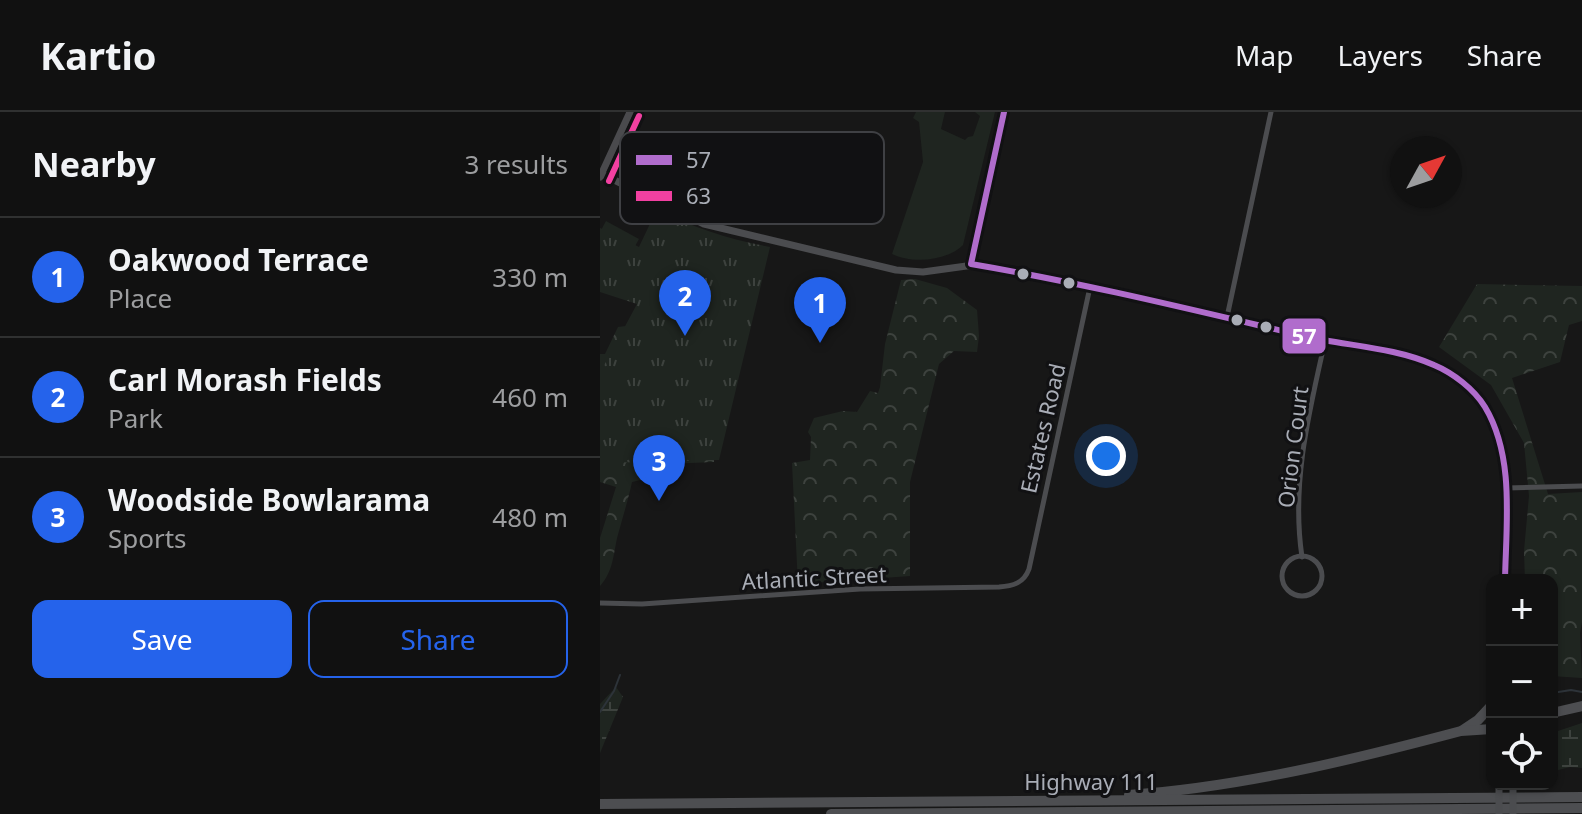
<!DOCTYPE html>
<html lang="en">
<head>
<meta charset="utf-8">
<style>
	:root { --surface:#111; --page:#1e1f1f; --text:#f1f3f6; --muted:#9c9d9f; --line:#303131; --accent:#2563eb }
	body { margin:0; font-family:"Noto Sans",sans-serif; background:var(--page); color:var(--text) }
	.controls { position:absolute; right:24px; bottom:24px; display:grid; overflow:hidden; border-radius:16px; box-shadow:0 2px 6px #0004 }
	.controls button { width:72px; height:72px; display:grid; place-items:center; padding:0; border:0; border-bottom:2px solid var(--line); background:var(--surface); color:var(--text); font:40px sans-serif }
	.compass { position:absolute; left:790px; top:24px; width:72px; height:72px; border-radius:50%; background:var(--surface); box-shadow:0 2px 6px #0004; rotate:50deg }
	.you { position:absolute; left:506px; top:344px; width:28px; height:28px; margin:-20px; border:6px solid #fff; border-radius:50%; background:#1a73e8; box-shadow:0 0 0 12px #1a73e833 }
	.badge { display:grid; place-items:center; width:52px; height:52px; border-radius:50%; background:var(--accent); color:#fff; font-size:26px; font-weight:700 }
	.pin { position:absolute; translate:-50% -66px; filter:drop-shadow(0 2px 4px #0008) }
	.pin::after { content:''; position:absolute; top:42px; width:28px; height:24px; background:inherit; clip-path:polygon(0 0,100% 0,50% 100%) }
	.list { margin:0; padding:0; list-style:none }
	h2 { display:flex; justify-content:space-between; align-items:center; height:104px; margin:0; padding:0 32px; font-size:34px }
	h2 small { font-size:26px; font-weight:400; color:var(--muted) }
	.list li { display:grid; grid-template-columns:52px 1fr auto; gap:24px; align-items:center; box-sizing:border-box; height:120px; padding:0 32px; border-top:2px solid var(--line) }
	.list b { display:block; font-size:30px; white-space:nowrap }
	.list p { margin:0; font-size:26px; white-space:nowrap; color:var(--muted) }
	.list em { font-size:26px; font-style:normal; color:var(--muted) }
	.actions { display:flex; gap:16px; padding:24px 32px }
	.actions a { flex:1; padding:18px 0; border:2px solid var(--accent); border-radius:16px; text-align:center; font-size:28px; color:var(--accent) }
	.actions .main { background:var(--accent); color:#fff }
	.icon { flex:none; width:44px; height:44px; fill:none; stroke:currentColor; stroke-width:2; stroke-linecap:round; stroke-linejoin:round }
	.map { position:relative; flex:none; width:982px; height:702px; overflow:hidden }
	header { display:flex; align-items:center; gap:48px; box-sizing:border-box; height:112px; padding:0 40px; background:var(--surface); border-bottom:2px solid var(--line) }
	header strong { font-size:38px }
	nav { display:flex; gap:44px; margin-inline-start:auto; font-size:28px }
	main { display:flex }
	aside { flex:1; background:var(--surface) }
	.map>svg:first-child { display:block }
</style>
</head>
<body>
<header>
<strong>Kartio</strong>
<nav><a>Map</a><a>Layers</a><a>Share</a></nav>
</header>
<main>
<aside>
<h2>Nearby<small>3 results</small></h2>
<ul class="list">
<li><span class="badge">1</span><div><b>Oakwood Terrace</b><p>Place</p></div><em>330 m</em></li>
<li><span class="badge">2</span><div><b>Carl Morash Fields</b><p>Park</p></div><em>460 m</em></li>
<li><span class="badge">3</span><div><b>Woodside Bowlarama</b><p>Sports</p></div><em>480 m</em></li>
</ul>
<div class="actions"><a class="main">Save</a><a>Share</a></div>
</aside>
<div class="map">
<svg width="982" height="702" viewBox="0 0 982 702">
	<defs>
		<pattern id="forest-crowns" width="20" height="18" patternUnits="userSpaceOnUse" patternTransform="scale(2)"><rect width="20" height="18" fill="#1f2520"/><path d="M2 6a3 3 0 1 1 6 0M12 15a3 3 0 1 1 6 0" fill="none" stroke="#3d423e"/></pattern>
		<pattern id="wetland-marsh" width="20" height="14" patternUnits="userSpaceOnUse" patternTransform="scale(2)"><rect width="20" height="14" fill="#1f2520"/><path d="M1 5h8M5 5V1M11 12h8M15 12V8" fill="none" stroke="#3d423e"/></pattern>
		<pattern id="park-tufts" width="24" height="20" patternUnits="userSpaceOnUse" patternTransform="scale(2)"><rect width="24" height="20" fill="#1f2520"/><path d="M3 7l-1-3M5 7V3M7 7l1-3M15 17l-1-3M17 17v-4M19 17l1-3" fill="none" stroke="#3d423e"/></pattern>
	</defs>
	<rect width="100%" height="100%" fill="#171717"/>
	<!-- grass -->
	<g fill="#1f2520">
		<path d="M316,0H345L341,17L365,28L368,25L373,24L380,4L375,0H395L363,133C347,149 312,152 292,142L323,50L319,10L313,6Z"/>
		<polygon points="6,109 39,127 21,160 0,120"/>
	</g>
	<!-- forest -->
	<g fill="url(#forest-crowns)">
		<polygon points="315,167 347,176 377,198 379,224 377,240 354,239 339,252 310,370 310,464 198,472 192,351 210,348 211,325 208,320 214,306 243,299 257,300 270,279 278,281 280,275 285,232 301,168"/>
		<polygon points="877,172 982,174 982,209 969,213 960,250 912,266 948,382 982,380 982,510 980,521 982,566 952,564 952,468 925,468 924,439 929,384 924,331 891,273 839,235"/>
		<path d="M26,214L114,341V350L65,352L70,361L32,370C28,389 22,407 17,426C13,445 13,459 0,474V426L16,375L0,370V242H5L18,215Z"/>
	</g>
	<!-- wetland -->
	<g fill="url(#wetland-marsh)">
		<polygon points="16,575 23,585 0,641 0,592"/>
		<polygon points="982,611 982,656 970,655 958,658 952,651 952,621"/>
	</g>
	<!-- park -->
	<path fill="url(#park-tufts)" d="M57,97C96,117 128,127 170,135L119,348L0,351V261L37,192L0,180V116L39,135Z"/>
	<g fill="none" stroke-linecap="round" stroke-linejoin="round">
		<!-- stream -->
		<g stroke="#2d3339" stroke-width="2">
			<polyline points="952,581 971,578 982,580"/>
			<polyline points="0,600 14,579 20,563"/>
		</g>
		<!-- minor -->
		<g stroke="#4b4c4f" stroke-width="5">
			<polyline points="371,152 404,0"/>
			<polyline points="627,205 671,0"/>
			<polyline points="906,376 982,374"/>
			<circle cx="702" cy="464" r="20"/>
			<path d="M702,445C691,372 709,300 725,229"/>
			<path d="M0,491L42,492L260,477L399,475C413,474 424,471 429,457L490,175"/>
		</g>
		<!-- tertiary -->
		<path stroke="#4b4c4f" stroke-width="7" d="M2,62L104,112L296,158L323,160L381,152C495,173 608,200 721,227C757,236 799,236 834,252C853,261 872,277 884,295C916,344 906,412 905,468"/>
		<!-- secondary -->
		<polyline stroke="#4a4a4d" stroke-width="7" points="0,65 30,0"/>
		<!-- motorway -->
		<g stroke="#4d4e51" stroke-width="10">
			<polyline points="952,601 982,594"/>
			<polyline points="863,618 878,608 892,593"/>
			<path d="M529,683C641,675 752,648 861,619L892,617"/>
			<polyline points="0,692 982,685"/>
			<polyline points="231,702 982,696"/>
		</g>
		<!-- tertiary-bridge -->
		<g stroke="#4b4c4f" stroke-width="7">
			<polyline points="899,702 899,672"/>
			<polyline points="913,702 913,672"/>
		</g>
		<defs>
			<path id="bus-1" d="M404,0L371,152C483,171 593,198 704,224C746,234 794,235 834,253C853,261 874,277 885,295C915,345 906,412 905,468"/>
			<polyline id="bus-2" points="9,69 39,4"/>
		</defs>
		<!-- bus-1 casing -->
		<use href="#bus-1" stroke="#111113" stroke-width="12"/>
		<!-- bus-2 casing -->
		<use href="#bus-2" stroke="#111113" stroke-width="12"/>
		<!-- bus-1 -->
		<use href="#bus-1" stroke="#b06ccc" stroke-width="6"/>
		<!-- bus-2 -->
		<use href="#bus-2" stroke="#f240a1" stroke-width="6"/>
	</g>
	<!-- markers -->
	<g fill="#a9adb6" stroke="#111113" stroke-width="3">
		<circle cx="423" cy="162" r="7"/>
		<circle cx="469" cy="171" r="7"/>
		<circle cx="637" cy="208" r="7"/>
		<circle cx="666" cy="215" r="7"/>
	</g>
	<g text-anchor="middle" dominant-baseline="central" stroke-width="6" stroke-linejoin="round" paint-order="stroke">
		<!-- street labels -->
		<g font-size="22" fill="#a9adb6" stroke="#111113">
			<text transform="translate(442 316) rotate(-77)">Estates Road</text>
			<text transform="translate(692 335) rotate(-83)">Orion Court</text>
			<text transform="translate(214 465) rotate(-3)">Atlantic Street</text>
			<text x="491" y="669">Highway 111</text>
		</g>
	</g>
	<!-- legend -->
	<rect x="20" y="20" width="264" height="92" rx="12" fill="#111113" stroke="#3f4044" stroke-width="2"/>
	<rect x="36" y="43" width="36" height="10" fill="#b06ccc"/>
	<rect x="36" y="79" width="36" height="10" fill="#f240a1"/>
	<g font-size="22" fill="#a9adb6">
		<text x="86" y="56">57</text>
		<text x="86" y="92">63</text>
	</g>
	<rect stroke="#111113" stroke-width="3" x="681" y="205" width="46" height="38" rx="8" fill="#b06ccc"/>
	<g font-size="22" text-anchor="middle" font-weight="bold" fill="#fff">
		<text x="704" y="232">57</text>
	</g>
</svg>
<div class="controls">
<button>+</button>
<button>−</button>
<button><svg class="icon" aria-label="locate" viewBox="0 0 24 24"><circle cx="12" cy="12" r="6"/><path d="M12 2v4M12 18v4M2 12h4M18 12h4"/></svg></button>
</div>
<svg class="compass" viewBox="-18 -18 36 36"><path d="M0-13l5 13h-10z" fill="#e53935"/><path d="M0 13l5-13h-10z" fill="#9c9d9f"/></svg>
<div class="you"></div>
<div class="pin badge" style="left:220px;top:231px">1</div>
<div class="pin badge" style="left:85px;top:224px">2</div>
<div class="pin badge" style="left:59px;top:389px">3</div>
</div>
</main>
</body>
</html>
